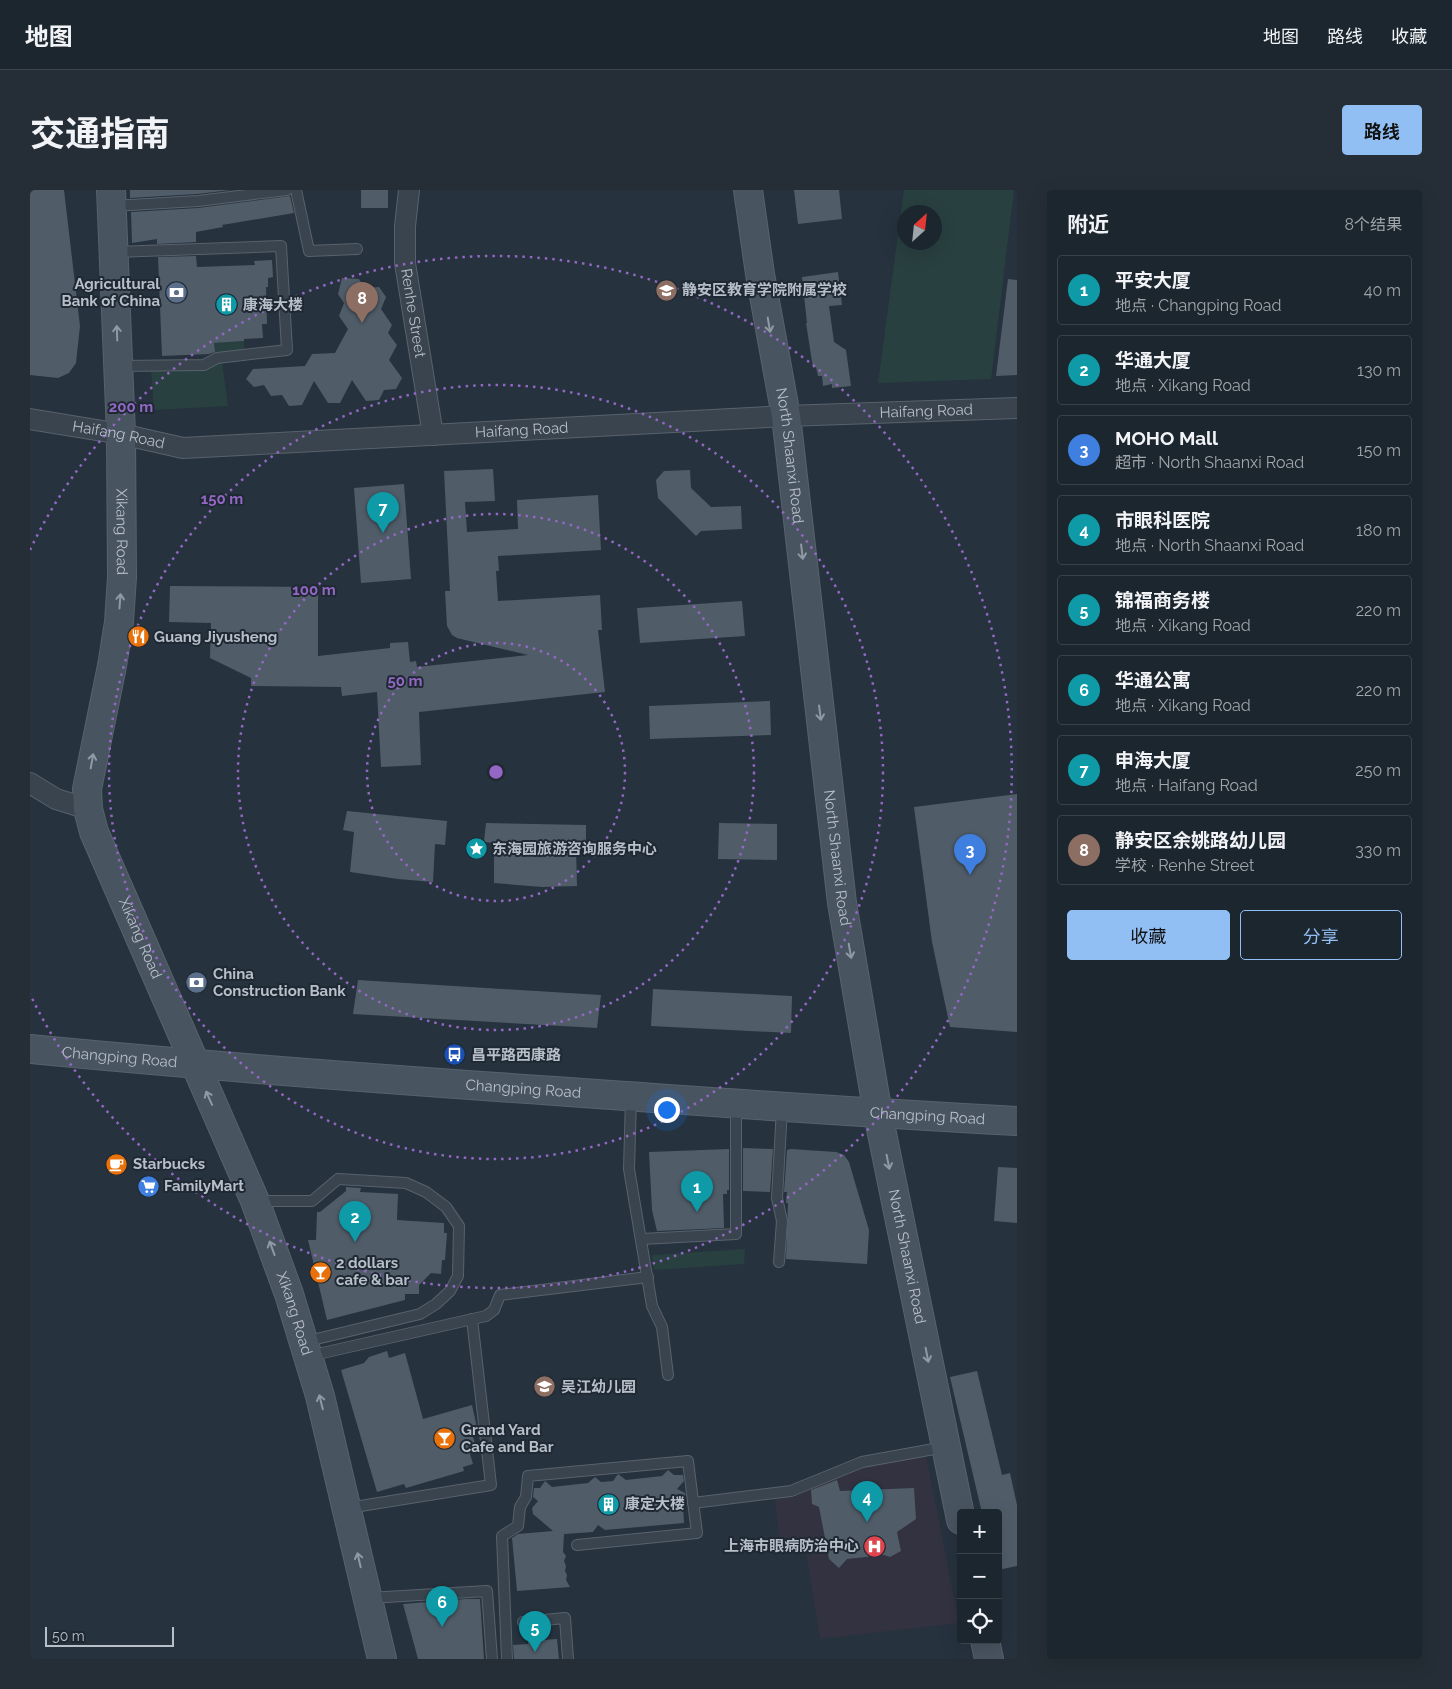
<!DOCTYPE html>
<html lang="zh">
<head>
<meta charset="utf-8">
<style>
	:root { --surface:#1c262e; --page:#252e36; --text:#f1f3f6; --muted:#a0a5aa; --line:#3a434a; --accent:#92bff3 }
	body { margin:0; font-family:Raleway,"Noto Sans SC",sans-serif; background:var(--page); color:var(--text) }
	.controls { position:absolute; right:15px; bottom:15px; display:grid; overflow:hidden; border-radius:5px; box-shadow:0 5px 20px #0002 }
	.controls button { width:45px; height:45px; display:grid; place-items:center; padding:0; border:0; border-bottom:1px solid var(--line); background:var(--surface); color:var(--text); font:25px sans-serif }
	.compass { position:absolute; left:867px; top:15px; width:45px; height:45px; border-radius:50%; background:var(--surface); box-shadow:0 5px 20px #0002; rotate:27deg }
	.scale { position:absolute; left:15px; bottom:12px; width:129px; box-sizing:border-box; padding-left:5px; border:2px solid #b7bfc9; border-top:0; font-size:14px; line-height:18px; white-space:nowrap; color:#b7bfc9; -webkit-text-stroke:4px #1f2934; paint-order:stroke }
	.you { position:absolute; left:636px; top:919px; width:18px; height:18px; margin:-12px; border:4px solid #fff; border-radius:50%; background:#1a73e8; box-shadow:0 0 0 8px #1a73e833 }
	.badge { display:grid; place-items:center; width:32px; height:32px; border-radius:50%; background:var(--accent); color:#fff; font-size:16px; font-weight:700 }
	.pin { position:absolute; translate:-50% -41px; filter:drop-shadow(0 1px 2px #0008) }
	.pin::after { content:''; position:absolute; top:26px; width:18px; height:15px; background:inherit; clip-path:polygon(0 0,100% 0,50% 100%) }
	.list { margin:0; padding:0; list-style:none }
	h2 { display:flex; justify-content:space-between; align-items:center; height:65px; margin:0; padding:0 20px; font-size:21px }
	h2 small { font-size:16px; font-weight:400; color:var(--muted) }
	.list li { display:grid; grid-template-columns:32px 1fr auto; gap:15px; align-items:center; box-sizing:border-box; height:70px; margin:0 10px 10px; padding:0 10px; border:1px solid var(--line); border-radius:5px }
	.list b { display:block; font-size:19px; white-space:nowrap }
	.list p { margin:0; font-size:16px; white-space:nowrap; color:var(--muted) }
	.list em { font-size:16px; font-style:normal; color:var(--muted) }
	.actions { display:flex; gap:10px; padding:15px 20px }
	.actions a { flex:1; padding:11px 0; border:1px solid var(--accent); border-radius:5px; text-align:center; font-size:18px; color:var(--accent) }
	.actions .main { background:var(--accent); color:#111 }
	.icon { flex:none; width:28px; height:28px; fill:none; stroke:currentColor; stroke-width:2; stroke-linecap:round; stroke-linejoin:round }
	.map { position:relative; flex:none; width:987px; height:1469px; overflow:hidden; border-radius:5px }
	header { display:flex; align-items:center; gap:30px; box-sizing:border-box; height:70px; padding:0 25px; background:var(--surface); border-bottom:1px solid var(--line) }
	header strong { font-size:24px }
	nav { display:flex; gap:28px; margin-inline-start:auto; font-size:18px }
	.intro { display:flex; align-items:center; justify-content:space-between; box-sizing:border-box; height:120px; padding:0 30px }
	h1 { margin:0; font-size:35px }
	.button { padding:12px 22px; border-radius:5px; background:var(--accent); color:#111; font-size:18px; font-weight:700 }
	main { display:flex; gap:30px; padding:0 30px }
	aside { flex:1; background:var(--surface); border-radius:5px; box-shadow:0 5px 20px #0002 }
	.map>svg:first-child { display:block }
</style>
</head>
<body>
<header>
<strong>地图</strong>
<nav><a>地图</a><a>路线</a><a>收藏</a></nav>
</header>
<div class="intro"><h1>交通指南</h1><a class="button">路线</a></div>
<main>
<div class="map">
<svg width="987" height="1469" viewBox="0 0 987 1469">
	<rect width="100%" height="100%" fill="#26323e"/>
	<!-- medical -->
	<polygon fill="#333240" points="896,1265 929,1433 790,1449 775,1355 751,1358 744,1306 837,1275"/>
	<!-- green -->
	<g fill="#294040" fill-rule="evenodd">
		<path d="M874,0H984L961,189L848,193ZM904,22V52H874V22Z"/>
		<polygon points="214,151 214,163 185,164 184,153"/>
		<polygon points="192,172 198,216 124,220 121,179"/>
		<polygon points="715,1059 714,1074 624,1080 622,1065"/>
	</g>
	<!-- building -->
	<g fill="#505d69">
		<polygon points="0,0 34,0 50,136 46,173 39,183 28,188 0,185"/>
		<polygon points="100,0 201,0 167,4 100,8"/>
		<rect x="331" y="0" width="27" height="18"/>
		<polygon points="764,0 809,0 812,29 768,34"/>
		<polygon points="260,6 264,23 192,35 193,37 166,42 166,52 127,54 127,49 102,53 101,22 168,18"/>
		<polygon points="166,66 167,77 225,75 224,71 242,70 243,87 238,88 238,97 236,97 237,134 232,134 233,148 214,149 214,151 184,153 185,162 179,164 132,166 128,67"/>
		<polygon points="808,82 812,115 799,116 804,152 816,160 821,196 802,198 802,194 793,196 792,186 788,186 786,177 783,178 776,133 777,133 772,87"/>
		<polygon points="312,88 329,89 335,98 349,97 356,107 351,119 362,135 358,143 367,155 359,170 372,188 366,199 354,200 349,210 336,211 322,190 310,213 298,213 284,191 272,215 259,216 252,205 241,206 234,195 224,197 216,189 223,179 275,176 282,164 305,163 318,139 309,126 314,113 308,104"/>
		<polygon points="978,89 987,90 987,185 966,186"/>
		<polygon points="463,279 465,311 435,312 437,342 488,339 487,310 568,305 571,360 468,366 469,381 466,381 468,411 570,405 572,440 568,440 575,502 389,522 391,575 351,577 347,502 312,506 311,497 221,496 221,488 180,468 181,433 139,432 140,396 288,397 288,466 360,458 360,453 378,452 380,472 386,471 387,477 498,465 427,448 422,445 417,436 415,401 420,401 414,281"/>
		<polygon points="660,280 661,298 681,317 711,316 712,339 671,341 666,346 628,308 626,290 634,281"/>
		<polygon points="374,294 381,389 331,393 324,298"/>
		<polygon points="712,411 715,446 610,453 607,418"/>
		<polygon points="740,511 741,545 620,549 619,516"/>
		<polygon points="987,604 987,842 920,837 902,752 884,617"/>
		<polygon points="317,621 417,631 415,655 405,654 403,692 368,689 320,682 324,642 313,640"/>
		<polygon points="456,633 556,635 556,659 546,658 547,696 512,697 464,693 464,653 454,652"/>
		<polygon points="689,633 747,634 747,670 688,669"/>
		<polygon points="328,790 571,805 567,838 323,824"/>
		<polygon points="623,799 762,806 761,843 621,836"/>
		<polygon points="713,958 743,959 740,1002 713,1001"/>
		<polygon points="699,959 699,1000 697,1000 697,1004 693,1004 694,1038 627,1041 622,1020 619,962"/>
		<polygon points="761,959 806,962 814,965 819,972 839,1040 837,1074 756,1069 758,1013 756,1013 757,1002 754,1002 757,960"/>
		<polygon points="968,977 987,978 987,1033 964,1031"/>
		<polygon points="316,997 331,998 330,1002 368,1004 367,1030 414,1033 414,1043 417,1043 415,1070 412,1070 411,1084 401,1083 389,1095 389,1104 375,1104 375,1110 297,1130 278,1050 286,1050 287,1022 290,1022 316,1001"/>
		<polygon points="357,1161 359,1168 375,1163 393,1229 442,1215 448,1242 442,1245 446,1255 440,1264 443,1274 433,1277 434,1281 376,1298 374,1294 347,1302 311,1180 334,1173 339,1167"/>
		<polygon points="947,1181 972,1285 980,1283 987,1315 987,1376 968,1380 968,1323 952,1323 920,1187"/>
		<polygon points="638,1280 644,1285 653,1285 654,1291 647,1299 655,1303 656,1311 653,1315 654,1333 575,1340 568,1335 563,1342 534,1344 533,1362 536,1366 534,1371 536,1376 535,1381 537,1385 536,1390 540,1397 487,1401 482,1348 488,1344 523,1341 503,1324 502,1318 508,1311 503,1307 504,1298 510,1298 515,1291 522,1297 558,1293 565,1287 571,1292 583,1291 588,1284 596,1290 632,1286"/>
		<polygon points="807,1290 810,1301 884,1298 886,1329 867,1342 871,1361 860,1367 854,1365 817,1369 809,1378 799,1369 789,1317 782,1314 781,1300"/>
		<polygon points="436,1409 450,1409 454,1469 388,1469 373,1414"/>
		<polygon points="527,1449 529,1469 484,1469 483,1455 498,1454 498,1451"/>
	</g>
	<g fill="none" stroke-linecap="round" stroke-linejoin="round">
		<defs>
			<g id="lane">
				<polyline points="266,0 279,61 327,59"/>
				<polyline points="83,16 168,11 257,0"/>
				<polyline points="85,62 251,56 257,160 187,168 174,175 89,176"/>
				<polyline points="601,907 599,979 622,1116 632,1137 638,1185"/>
				<polyline points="226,1011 282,1011 308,989 376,993 396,1002 416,1017 429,1036 428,1086 420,1101 406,1114 390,1124 274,1152"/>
				<polyline points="612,1049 706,1044 706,915"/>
				<polyline points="749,1072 752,1031 747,1008 752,918"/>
				<polyline points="279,1166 456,1126 464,1120 470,1105 618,1087"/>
				<polyline points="663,1313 761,1301 832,1272 915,1257"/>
				<polyline points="318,1318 461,1295 442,1129"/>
				<polyline points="339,1408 457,1401 462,1469"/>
				<polyline points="493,1432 535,1428 538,1469"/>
				<polyline points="477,1469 472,1346 488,1336 490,1317 496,1307 498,1286 658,1271 667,1343 547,1355"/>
			</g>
			<g id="street">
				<path id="s1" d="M379,0L375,36V73L403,245"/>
				<path id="s2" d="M0,229L91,244L153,258L756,226L987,218"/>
				<polyline points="0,593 26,609 58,619"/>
			</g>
			<g id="secondary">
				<path id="s3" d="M81,0L91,244L92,387L89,432L82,476L57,599L58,619L64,642L225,1011L259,1104L290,1206L352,1469"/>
				<path id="s4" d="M718,0L730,84L756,226L812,713L848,924L931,1330"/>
				<path id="s5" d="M0,859C175,876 350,889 525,901C679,912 833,923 987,931"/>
				<polyline points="955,1450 959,1469"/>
			</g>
		</defs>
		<!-- lane casing -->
		<use href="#lane" stroke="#58626c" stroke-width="12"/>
		<!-- street casing -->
		<use href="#street" stroke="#58626c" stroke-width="22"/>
		<!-- secondary casing -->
		<use href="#secondary" stroke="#58626c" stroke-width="30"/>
		<!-- lane -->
		<use href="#lane" stroke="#3a444e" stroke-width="10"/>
		<!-- street -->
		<use href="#street" stroke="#3a444e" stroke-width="20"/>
		<!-- secondary -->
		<use href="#secondary" stroke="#495461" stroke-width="28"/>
	</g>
	<!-- one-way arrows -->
	<defs><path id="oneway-shaft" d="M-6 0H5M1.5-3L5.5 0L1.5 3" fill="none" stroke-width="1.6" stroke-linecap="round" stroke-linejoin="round" transform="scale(1.25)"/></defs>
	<g stroke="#909aa5">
		<use href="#oneway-shaft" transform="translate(739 135) rotate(80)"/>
		<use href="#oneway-shaft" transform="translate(87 143) rotate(-92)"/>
		<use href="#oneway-shaft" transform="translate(772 362) rotate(83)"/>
		<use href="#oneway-shaft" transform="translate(90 411) rotate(-86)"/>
		<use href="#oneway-shaft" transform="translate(790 523) rotate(83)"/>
		<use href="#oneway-shaft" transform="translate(62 571) rotate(-80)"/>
		<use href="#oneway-shaft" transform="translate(820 761) rotate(80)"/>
		<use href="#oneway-shaft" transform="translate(179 908) rotate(-114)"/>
		<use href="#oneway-shaft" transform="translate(858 972) rotate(79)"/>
		<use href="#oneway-shaft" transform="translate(242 1058) rotate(-110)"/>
		<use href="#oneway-shaft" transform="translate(897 1165) rotate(79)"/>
		<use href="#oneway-shaft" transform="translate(291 1212) rotate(-104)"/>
		<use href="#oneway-shaft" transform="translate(329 1370) rotate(-103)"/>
	</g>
	<!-- distance rings -->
	<g fill="none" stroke="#9367c3" stroke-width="2.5" stroke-dasharray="2.5 5">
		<circle cx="466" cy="582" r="129"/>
		<circle cx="466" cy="582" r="258"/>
		<circle cx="466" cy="582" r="387"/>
		<path d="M0 360A516 516 0 1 1 0 804"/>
	</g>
	<!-- icons -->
	<defs>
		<symbol id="school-disc" viewBox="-11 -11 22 22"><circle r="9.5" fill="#8d6e63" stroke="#1f2934"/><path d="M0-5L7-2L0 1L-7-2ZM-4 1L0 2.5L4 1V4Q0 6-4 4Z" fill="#fff"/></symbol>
		<symbol id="bank-disc" viewBox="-11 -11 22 22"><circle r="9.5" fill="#5c6f8a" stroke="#1f2934"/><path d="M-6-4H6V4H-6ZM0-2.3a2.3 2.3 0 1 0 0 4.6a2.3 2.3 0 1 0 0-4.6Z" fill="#fff"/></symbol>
		<symbol id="building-disc" viewBox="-11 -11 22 22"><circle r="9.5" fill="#0f9aa8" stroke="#1f2934"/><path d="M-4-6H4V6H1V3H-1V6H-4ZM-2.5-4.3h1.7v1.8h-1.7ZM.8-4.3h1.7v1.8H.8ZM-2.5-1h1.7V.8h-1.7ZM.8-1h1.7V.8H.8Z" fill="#fff"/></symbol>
		<symbol id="restaurant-disc" viewBox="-11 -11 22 22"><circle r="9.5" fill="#e8710a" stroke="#1f2934"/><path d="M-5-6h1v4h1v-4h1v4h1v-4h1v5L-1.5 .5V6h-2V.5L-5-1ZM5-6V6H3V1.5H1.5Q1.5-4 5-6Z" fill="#fff"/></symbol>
		<symbol id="sight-disc" viewBox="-11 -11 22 22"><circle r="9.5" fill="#0f9aa8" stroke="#1f2934"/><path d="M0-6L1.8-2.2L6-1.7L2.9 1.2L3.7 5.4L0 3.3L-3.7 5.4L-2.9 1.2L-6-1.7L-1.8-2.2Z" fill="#fff"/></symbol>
		<symbol id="bus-disc" viewBox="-11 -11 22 22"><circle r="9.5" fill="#1a4fb4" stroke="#1f2934"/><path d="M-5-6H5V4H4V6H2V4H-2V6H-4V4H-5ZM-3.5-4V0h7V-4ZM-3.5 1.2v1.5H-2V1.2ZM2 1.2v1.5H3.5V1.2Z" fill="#fff"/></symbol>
		<symbol id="cafe-disc" viewBox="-11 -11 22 22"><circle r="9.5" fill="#e8710a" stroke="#1f2934"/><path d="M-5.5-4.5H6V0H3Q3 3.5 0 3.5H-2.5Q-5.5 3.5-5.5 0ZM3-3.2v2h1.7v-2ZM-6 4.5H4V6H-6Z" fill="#fff"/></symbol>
		<symbol id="supermarket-disc" viewBox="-11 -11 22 22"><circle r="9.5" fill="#3f7fe0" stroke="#1f2934"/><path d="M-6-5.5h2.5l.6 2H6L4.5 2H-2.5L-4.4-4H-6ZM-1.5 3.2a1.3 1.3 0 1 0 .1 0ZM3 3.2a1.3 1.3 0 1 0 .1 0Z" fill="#fff"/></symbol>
		<symbol id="bar-disc" viewBox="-11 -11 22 22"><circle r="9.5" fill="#e8710a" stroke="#1f2934"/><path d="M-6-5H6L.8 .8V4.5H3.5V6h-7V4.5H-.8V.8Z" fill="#fff"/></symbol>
		<symbol id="hospital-disc" viewBox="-11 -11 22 22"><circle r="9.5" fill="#e0444e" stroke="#1f2934"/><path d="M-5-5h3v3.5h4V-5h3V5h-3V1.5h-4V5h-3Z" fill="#fff"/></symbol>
	</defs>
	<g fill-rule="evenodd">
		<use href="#school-disc" x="624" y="88" width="25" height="25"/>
		<use href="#bank-disc" x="134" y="90" width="25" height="25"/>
		<use href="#building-disc" x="184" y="102" width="25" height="25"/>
		<use href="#restaurant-disc" x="96" y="434" width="25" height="25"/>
		<use href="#sight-disc" x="434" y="646" width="25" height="25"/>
		<use href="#bank-disc" x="154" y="780" width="25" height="25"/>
		<use href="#bus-disc" x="412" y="852" width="25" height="25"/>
		<use href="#cafe-disc" x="74" y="962" width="25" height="25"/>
		<use href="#supermarket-disc" x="106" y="984" width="25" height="25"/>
		<use href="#bar-disc" x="278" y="1070" width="25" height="25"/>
		<use href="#school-disc" x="502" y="1184" width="25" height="25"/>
		<use href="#bar-disc" x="402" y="1236" width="25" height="25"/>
		<use href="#building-disc" x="566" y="1302" width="25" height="25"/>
		<use href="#hospital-disc" x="832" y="1344" width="25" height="25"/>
	</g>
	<g text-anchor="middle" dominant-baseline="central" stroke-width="4" stroke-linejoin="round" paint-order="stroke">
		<!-- poi labels -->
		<g font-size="15" font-weight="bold" fill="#b7bfc9" stroke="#1f2934" text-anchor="start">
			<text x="130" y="94" text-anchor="end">Agricultural<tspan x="130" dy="17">Bank of China</tspan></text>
			<text x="652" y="100">静安区教育学院附属学校</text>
			<text x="213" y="115">康海大楼</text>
			<text x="124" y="447">Guang Jiyusheng</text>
			<text x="462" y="659">东海园旅游咨询服务中心</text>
			<text x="183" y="784">China<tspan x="183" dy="17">Construction Bank</tspan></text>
			<text x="441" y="865">昌平路西康路</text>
			<text x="103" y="974">Starbucks</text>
			<text x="134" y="996">FamilyMart</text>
			<text x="306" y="1073">2 dollars<tspan x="306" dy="17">cafe &amp; bar</tspan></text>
			<text x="531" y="1197">吴江幼儿园</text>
			<text x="431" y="1240">Grand Yard<tspan x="431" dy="17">Cafe and Bar</tspan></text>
			<text x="595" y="1314">康定大楼</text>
			<text x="829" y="1356" text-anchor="end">上海市眼病防治中心</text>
		</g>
		<!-- street labels -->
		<g font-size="15" fill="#b7bfc9" stroke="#1f2934">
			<text stroke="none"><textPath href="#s1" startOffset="124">Renhe Street</textPath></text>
			<text stroke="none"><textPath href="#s2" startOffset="900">Haifang Road</textPath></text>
			<text stroke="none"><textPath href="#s2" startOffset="495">Haifang Road</textPath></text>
			<text stroke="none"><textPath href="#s2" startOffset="90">Haifang Road</textPath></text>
			<text stroke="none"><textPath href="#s4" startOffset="269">North Shaanxi Road</textPath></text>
			<text stroke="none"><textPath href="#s3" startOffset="342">Xikang Road</textPath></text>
			<text stroke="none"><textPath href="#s4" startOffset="674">North Shaanxi Road</textPath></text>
			<text stroke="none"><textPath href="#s3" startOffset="762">Xikang Road</textPath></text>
			<text stroke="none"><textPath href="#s5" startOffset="90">Changping Road</textPath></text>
			<text stroke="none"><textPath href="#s5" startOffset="495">Changping Road</textPath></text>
			<text stroke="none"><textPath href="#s5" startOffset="900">Changping Road</textPath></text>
			<text stroke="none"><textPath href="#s4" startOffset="1079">North Shaanxi Road</textPath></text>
			<text stroke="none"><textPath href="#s3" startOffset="1168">Xikang Road</textPath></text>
		</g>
	</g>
	<circle cx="466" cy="582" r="8" fill="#9367c3" stroke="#1f2934" stroke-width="2.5"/>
	<g font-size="15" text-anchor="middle" font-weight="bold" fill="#9367c3" stroke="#1f2934" stroke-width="4" stroke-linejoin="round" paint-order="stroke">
		<text x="101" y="222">200 m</text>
		<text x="192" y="314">150 m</text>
		<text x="284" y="405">100 m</text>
		<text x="375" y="496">50 m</text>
	</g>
</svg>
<div class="controls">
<button>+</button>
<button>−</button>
<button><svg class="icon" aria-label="locate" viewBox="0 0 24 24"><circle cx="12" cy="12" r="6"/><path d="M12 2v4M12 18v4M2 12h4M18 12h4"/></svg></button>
</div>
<svg class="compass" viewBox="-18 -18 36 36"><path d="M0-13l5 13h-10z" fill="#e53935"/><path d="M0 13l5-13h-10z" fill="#a0a5aa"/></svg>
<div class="scale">50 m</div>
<div class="you"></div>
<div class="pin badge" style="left:667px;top:1022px;background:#0f9aa8">1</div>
<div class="pin badge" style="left:325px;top:1052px;background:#0f9aa8">2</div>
<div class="pin badge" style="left:940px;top:685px;background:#3f7fe0">3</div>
<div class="pin badge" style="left:837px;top:1332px;background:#0f9aa8">4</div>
<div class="pin badge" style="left:505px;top:1462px;background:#0f9aa8">5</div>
<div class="pin badge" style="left:412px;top:1437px;background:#0f9aa8">6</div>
<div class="pin badge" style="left:353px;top:343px;background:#0f9aa8">7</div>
<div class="pin badge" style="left:332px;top:133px;background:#8d6e63">8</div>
</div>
<aside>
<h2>附近<small>8个结果</small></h2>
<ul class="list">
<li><span class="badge" style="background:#0f9aa8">1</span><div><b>平安大厦</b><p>地点 · Changping Road</p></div><em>40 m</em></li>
<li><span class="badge" style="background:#0f9aa8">2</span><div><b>华通大厦</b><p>地点 · Xikang Road</p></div><em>130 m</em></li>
<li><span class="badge" style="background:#3f7fe0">3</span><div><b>MOHO Mall</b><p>超市 · North Shaanxi Road</p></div><em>150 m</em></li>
<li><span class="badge" style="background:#0f9aa8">4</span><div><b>市眼科医院</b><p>地点 · North Shaanxi Road</p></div><em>180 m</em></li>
<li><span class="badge" style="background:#0f9aa8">5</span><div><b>锦福商务楼</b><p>地点 · Xikang Road</p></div><em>220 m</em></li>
<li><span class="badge" style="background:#0f9aa8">6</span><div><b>华通公寓</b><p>地点 · Xikang Road</p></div><em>220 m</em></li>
<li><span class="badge" style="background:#0f9aa8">7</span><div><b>申海大厦</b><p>地点 · Haifang Road</p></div><em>250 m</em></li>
<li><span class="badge" style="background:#8d6e63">8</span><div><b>静安区余姚路幼儿园</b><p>学校 · Renhe Street</p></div><em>330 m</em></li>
</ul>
<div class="actions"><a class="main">收藏</a><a>分享</a></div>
</aside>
</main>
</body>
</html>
